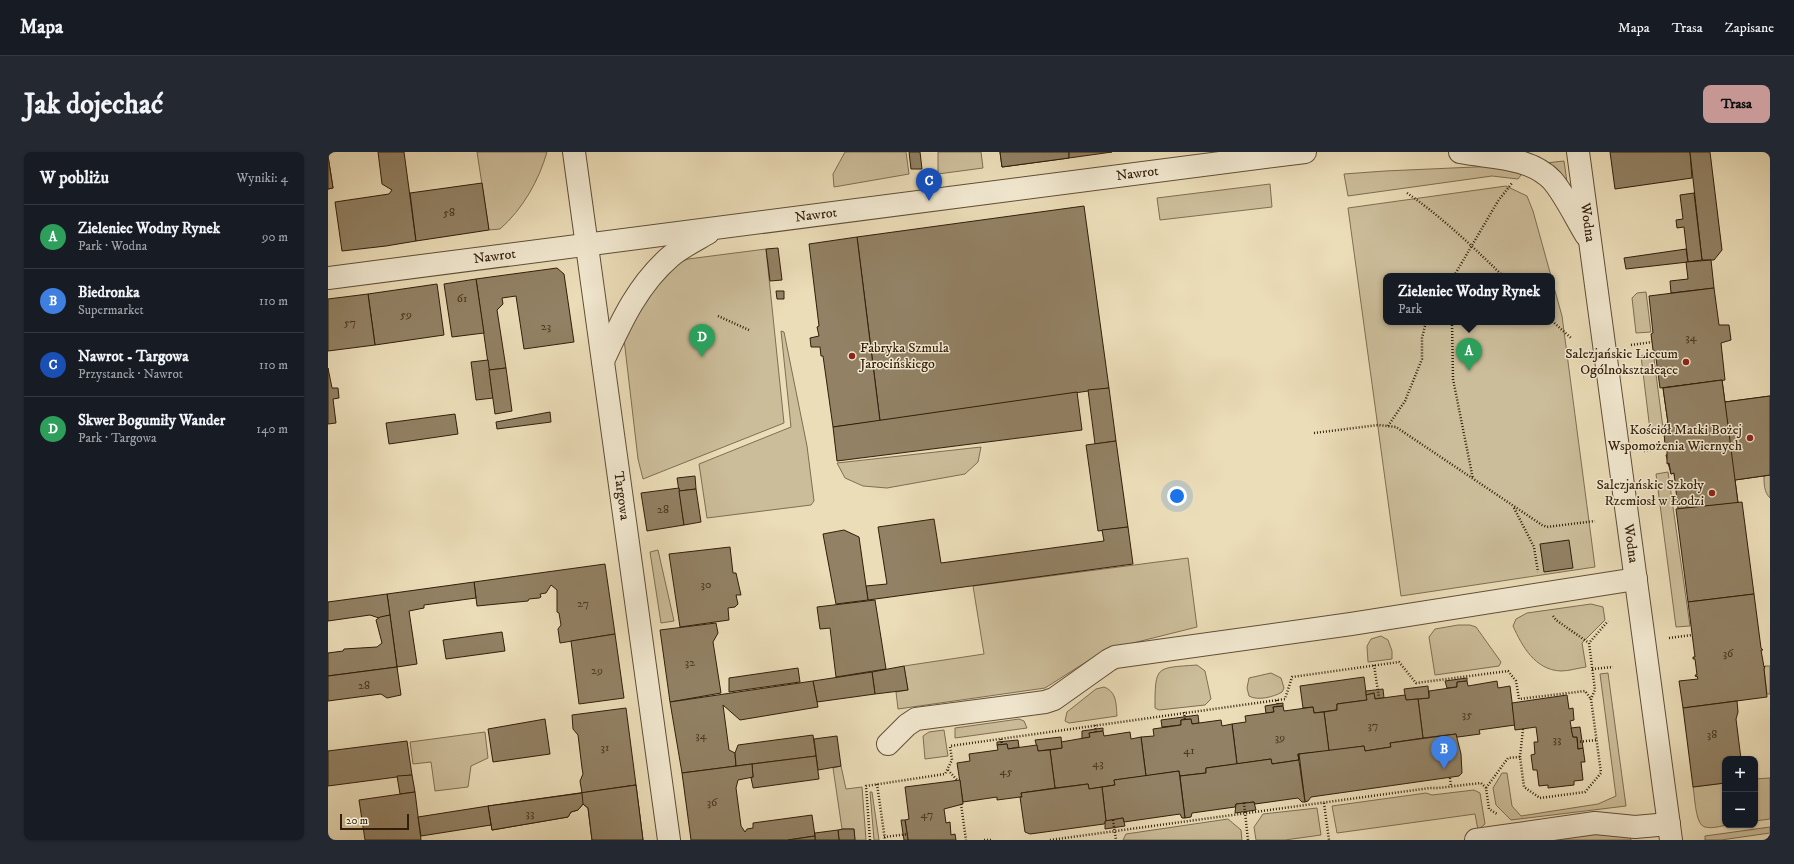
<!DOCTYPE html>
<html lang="pl">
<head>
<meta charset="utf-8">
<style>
	:root { --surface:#171b24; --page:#242831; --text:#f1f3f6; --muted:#9ea1a6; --line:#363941; --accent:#c59692 }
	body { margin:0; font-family:"IM FELL DW Pica",serif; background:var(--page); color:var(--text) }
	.controls { position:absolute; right:12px; bottom:12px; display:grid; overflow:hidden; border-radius:8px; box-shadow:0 1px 3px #0004 }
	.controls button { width:36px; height:36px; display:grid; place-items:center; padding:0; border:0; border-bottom:1px solid var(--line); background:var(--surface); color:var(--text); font:20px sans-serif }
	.scale { position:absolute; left:12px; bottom:10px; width:69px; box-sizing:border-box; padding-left:4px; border:2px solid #321e0a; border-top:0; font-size:11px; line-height:14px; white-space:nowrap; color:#321e0a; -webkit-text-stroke:3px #f2e9d1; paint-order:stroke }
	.you { position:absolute; left:849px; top:344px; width:14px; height:14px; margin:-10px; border:3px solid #fff; border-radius:50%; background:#1a73e8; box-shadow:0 0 0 6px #1a73e833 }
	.badge { display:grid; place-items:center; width:26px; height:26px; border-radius:50%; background:var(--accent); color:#fff; font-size:13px; font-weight:700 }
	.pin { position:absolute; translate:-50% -33px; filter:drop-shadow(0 1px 2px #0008) }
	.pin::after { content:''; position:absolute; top:21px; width:14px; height:12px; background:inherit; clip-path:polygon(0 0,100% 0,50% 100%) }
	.popup { position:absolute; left:1055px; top:121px; width:172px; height:52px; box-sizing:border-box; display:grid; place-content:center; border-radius:8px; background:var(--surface); filter:drop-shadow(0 1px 3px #0005); font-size:13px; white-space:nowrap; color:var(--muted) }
	.popup b { font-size:15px; color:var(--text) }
	.popup::after { content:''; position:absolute; left:50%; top:100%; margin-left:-8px; border:8px solid transparent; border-top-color:var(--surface) }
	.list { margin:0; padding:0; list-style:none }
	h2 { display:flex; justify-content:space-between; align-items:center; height:52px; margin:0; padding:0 16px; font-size:17px }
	h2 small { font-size:13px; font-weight:400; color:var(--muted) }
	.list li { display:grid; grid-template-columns:26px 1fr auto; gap:12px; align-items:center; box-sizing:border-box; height:64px; padding:0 16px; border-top:1px solid var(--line) }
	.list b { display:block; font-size:15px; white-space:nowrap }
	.list p { margin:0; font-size:13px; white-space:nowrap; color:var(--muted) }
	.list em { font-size:13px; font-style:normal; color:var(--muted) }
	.map { position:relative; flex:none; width:1442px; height:688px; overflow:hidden; border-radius:8px }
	header { display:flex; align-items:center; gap:24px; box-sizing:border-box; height:56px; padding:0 20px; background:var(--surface); border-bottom:1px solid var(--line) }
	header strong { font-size:19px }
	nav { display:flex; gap:22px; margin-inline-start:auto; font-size:14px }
	.intro { display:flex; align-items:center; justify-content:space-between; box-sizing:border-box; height:96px; padding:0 24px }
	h1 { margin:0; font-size:28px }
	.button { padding:10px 18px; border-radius:8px; background:var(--accent); color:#111; font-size:14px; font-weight:700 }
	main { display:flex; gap:24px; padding:0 24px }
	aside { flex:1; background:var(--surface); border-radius:8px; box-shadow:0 1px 3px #0004 }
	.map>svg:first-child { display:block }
</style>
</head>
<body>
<header>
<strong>Mapa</strong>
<nav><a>Mapa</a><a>Trasa</a><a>Zapisane</a></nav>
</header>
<div class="intro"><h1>Jak dojechać</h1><a class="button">Trasa</a></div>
<main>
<aside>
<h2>W pobliżu<small>Wyniki: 4</small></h2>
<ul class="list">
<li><span class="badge" style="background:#2e9e5b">A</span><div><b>Zieleniec Wodny Rynek</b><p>Park · Wodna</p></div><em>90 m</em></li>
<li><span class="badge" style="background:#3f7fe0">B</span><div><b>Biedronka</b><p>Supermarket</p></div><em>110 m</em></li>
<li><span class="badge" style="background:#1a4fb4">C</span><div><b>Nawrot - Targowa</b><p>Przystanek · Nawrot</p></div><em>110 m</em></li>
<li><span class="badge" style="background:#2e9e5b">D</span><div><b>Skwer Bogumiły Wander</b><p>Park · Targowa</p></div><em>140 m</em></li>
</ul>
</aside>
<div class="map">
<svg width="1442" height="688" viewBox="0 0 1442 688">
	<rect width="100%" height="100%" fill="#ebddb8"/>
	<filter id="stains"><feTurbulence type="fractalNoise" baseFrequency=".005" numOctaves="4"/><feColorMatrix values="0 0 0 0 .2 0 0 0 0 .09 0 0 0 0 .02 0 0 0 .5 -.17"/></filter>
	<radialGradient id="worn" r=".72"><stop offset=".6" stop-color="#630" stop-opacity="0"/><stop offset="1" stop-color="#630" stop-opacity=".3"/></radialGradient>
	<!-- green -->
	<g fill="#ccbd9a" stroke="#7f6e52">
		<path d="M149,0H219C211,28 195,57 172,77L161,78Z"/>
		<polygon points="517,0 578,0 581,22 506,35 505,22"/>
		<polygon points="610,0 653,0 655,16 610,22"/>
		<polygon points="1236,9 1240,37 1218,11"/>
		<polygon points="1169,14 1196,19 1190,27 1164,24 1020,44 1016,22 1057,19"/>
		<polygon points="942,32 944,55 832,68 829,46"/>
		<polygon points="1178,34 1199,44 1205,59 1223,124 1058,124 1058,170 1224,170 1224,128 1234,164 1267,415 1073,444 1020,56"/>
		<polygon points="438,97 456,271 315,327 310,307 296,187 316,147 345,113 360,107"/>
		<polygon points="1318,140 1323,180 1308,181 1304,146 1309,141"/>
		<polygon points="453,179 456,180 479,294 486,349 483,353 379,366 371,312 463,275"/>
		<polygon points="1325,199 1335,276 1322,278 1313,204"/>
		<polygon points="653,295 650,310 637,322 559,336 535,334 517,326 509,311"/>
		<polygon points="1340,320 1362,474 1348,475 1328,322"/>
		<path d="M1442,323V346C1436,340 1436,332 1436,324Z"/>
		<polygon points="330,398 346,469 333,471 322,400"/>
		<polygon points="860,406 869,475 777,498 717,536 570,557 568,540 580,538 576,514 656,502 645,434"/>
		<path d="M1263,452L1275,455L1277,468L1254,491L1258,515C1250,516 1241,519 1233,519C1207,518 1194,494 1185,474L1188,467L1199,461Z"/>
		<polygon points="1130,473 1142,473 1148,475 1173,510 1171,514 1107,523 1101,485 1107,477"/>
		<polygon points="1053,484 1060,488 1064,499 1064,507 1040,510 1039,494 1043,487"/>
		<path d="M869,513L877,519L883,547L877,553L831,558L827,556C827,513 828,516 869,513Z"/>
		<polygon points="1437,514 1442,514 1442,542 1439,542 1436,517"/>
		<path d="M943,521L953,526L956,536L954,540C946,545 929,549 921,544L919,536L921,526Z"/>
		<polygon points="1280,521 1298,654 1183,668 1168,653 1165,636 1174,621 1179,621 1184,654 1193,664 1270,652 1288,644 1272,522"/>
		<path d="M776,535C789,540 788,552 789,564L741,571L737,569L739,560L768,537Z"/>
		<polygon points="691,567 696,569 699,576 627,586 627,576"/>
		<polygon points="616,578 620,604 597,607 595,584 601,580"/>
		<polygon points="157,580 160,606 143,614 140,635 107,639 103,610 85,612 82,590"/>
		<polygon points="513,614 518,637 534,635 538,688 527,688 526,677 514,677 505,616"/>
		<polygon points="1442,626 1442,667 1427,669 1427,627"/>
		<path d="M1397,631V673H1399C1393,674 1384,677 1377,675C1367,673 1367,644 1365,635Z"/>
		<polygon points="1146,638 1152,641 1157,672 1150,678 1147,662 1009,681 1004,654 1098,641 1104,643"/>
		<polygon points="542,640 544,640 551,688 546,688"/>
		<polygon points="989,656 993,683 957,688 928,688 926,675 935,662"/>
		<polygon points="900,667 913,678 914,688 795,688 798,682"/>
		<polygon points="1442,675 1442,681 1393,688 1377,688 1377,684"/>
		<polygon points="1271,680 1302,683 1303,688 1216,688"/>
	</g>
	<!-- building -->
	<g fill="#928164" stroke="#321e0a">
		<polygon points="50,0 76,0 88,89 58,94 14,99 7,50 61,42 64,38 54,32"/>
		<polygon points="581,0 592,0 594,17 583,17"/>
		<polygon points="672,0 741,0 741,6 674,15"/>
		<polygon points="672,0 741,0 741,6 674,15"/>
		<polygon points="741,0 784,0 741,6"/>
		<polygon points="1282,0 1362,0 1364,26 1287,37"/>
		<polygon points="1362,0 1382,0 1394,98 1386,108 1374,108"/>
		<polygon points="0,4 5,36 0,37"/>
		<polygon points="0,4 5,36 0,37"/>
		<polygon points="154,31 161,78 88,89 82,41"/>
		<polygon points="1366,41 1374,108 1360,110 1356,75 1349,76 1348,68 1355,67 1352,43"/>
		<polygon points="756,54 781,236 552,269 529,85"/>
		<polygon points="529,85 552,269 505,275 495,204 493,204 492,195 483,195 482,186 491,184 489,175 491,174 481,92"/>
		<polygon points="450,96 454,128 442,129 438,97"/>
		<polygon points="1358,97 1360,110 1298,117 1296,106"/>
		<polygon points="1383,108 1386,136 1343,141 1342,129 1360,127 1358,110"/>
		<polygon points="229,116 236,122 246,190 196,197 188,144 174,146 175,152 169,158 178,216 161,218 148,127"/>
		<polygon points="148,127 156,181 124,185 116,132"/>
		<polygon points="109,132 116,183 47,193 40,142"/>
		<polygon points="1386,136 1391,173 1401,173 1403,188 1393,191 1397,228 1332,236 1327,199 1325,198 1323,182 1325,181 1321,144"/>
		<polygon points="448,139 456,139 456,147 449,147"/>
		<polygon points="40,142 47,193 0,199 0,147"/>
		<polygon points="160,208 165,246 148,248 143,210"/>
		<polygon points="0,216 4,236 10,236 11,246 5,247 8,271 0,272"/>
		<polygon points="178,216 184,259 167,262 161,218"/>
		<polygon points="1394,228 1410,351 1351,357 1346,321 1343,322 1338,303 1340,302 1339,291 1337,291 1336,272 1340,271 1335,236"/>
		<polygon points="1394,228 1397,250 1442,244 1442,323 1407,328 1410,351 1350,357 1346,321 1343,322 1341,311 1339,312 1339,291 1337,291 1336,282 1337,282 1336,272 1340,271 1335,236"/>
		<polygon points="781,236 788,289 767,292 760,238"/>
		<polygon points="749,240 754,278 509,309 505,275"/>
		<polygon points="1442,244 1442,323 1407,328 1397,250"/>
		<polygon points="222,260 223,270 169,277 168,270"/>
		<polygon points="127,262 130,282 61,292 58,271"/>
		<polygon points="788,289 800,375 770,379 758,293"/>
		<polygon points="367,324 368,337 351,339 349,326"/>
		<polygon points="351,336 356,373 319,379 313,341"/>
		<polygon points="368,337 373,370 356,373 351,339"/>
		<polygon points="1414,350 1426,442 1360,450 1348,357"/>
		<polygon points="606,367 613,411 776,389 774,378 800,375 805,412 540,448 538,434 559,432 550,375"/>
		<polygon points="516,378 531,385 540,448 508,452 495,382"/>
		<polygon points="1241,388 1245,416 1216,420 1212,392"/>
		<polygon points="402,395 405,421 408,421 413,443 408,443 410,452 407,455 400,456 401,468 352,475 341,402"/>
		<polygon points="277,412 287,482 232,491 230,477 233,473 231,461 229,460 229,438 223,433 218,441 212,442 213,445 211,446 201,447 200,449 149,454 146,430"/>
		<polygon points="146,430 148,446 96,453 96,456 81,459 89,512 69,515 59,442"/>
		<polygon points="59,442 62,463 51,466 42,463 0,469 0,450"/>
		<polygon points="1426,442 1433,496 1435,498 1433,498 1436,515 1437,514 1436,517 1439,545 1355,556 1351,529 1370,527 1369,524 1368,525 1367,523 1369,523 1367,507 1365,507 1365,505 1367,505 1360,450"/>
		<polygon points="547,448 558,517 508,525 502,476 492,477 489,455"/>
		<polygon points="62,463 69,515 0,524 0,501 15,499 16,497 49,495 54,491 48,468 52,465"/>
		<polygon points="388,471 390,481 385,490 393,541 342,550 332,478"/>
		<polygon points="174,480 177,499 118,507 115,488"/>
		<polygon points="287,482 296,546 251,552 243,489"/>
		<polygon points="576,514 580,538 547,542 544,520"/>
		<polygon points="69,515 73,543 59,546 53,542 0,549 0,524"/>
		<polygon points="470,516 472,530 401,540 401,526"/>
		<polygon points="544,520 547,542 489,550 485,529"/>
		<polygon points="1036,525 1039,548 1009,552 1009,558 986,561 985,555 975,556 972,534"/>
		<polygon points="1139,526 1139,529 1129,530 1129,535 1119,536 1117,529"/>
		<polygon points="485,529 490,555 412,568 395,553 401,598 407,601 408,614 354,621 342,550"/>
		<polygon points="1139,529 1140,534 1169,529 1170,536 1182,534 1187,573 1151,578 1152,582 1130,585 1129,585 1128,582 1095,586 1090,547 1101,546 1101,539 1129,535 1129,530"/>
		<polygon points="1100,534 1101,546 1078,548 1076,537"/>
		<polygon points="1055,537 1056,546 1047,547 1046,541 1038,543 1038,539"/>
		<polygon points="1046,541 1047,547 1077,543 1078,548 1090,547 1095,586 1062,591 1063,595 1037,599 1036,594 1001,599 996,560 1009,558 1009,552 1039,548 1038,543"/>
		<polygon points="1239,543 1241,557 1245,556 1246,568 1242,569 1245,585 1249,585 1250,597 1255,596 1257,610 1253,610 1255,628 1246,629 1246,633 1220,636 1220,633 1211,634 1209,618 1205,618 1203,603 1207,602 1206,590 1210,590 1208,575 1187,578 1184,551"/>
		<polygon points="1409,549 1410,560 1408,567 1413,607 1397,607 1397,631 1365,635 1355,556"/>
		<polygon points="955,551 955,554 945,555 946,560 938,561 937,554"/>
		<polygon points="955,554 956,559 985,555 986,561 996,560 1001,599 970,602 971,608 944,612 943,607 909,612 904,572 918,570 917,564 946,560 945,555"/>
		<polygon points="298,556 308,633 254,641 252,629 255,622 254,616 250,583 245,577 244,563"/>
		<polygon points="870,563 871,571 864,572 863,567 853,568 853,573 834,575 833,568"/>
		<polygon points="217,567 222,602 165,610 160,577"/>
		<polygon points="863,567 864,572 893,568 894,574 904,572 909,612 878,616 878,621 852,624 851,619 818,624 813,585 826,584 825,577 853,573 853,568"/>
		<polygon points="1252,575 1255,596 1250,597 1249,585 1245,585 1243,576"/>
		<polygon points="775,576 775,579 761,581 762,585 754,587 754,579"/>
		<polygon points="775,579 776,584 802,580 803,587 813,585 818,624 786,628 787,633 761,637 760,632 727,636 722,598 734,596 733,590 762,585 761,581"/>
		<polygon points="1128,582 1133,602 1134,621 1131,624 983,645 980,649 977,650 971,602 1036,594 1037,599 1063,595 1062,591"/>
		<polygon points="485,583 488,604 408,614 407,601 410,593"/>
		<polygon points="509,584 513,614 490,618 486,587"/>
		<polygon points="733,585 734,596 710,599 707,588"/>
		<polygon points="690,588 691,595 680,597 679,592 669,593 669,590"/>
		<polygon points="79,589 84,623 0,634 0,599"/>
		<polygon points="679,592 680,597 709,593 710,599 722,598 727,636 693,641 694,645 692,645 669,648 669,645 635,650 629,611 642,609 641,602 670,598 669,593"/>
		<polygon points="970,602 977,650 974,650 970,646 927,652 926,650 908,652 907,655 864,661 863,665 857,666 852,624 878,621 878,616 943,607 944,612 971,608"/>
		<polygon points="488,604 491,627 425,636 425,635 423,626 425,625 424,612"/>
		<polygon points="424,612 425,625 410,628 408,636 413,674 417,680 419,677 425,676 425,671 484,663 487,684 460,688 363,688 354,621"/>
		<polygon points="851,619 857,666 854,666 852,662 796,670 795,666 778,669 774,635 787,633 786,628"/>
		<polygon points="84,623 87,640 72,642 69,624"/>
		<polygon points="632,628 635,652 616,657 618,671 622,670 623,683 627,682 628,688 580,688 577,668 581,667 577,635"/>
		<polygon points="760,632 761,637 774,635 778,669 776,672 702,682 697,680 692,645 694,645 693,641"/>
		<polygon points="308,633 315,688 264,688 260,656 255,652 254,641"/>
		<polygon points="308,633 315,688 264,688 260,656 255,652 250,658 243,660 240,665 164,678 160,654"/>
		<polygon points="87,640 93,688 37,688 31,648"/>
		<polygon points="254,641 255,652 250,658 243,660 240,665 164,678 160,654"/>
		<polygon points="926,650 928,658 907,661 908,652"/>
		<polygon points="160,654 163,673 93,684 90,665"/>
		<polygon points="795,666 797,674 777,677 777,669"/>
		<polygon points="573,668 577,668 580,688 576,688"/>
		<polygon points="515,677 526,677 527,688 511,688 510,678"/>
		<polygon points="510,678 511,688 487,688 487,681"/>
		<polygon points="487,684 487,688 460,688"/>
	</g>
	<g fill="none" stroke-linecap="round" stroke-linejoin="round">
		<defs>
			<g id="minor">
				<path id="s1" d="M246,0L341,688"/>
				<path d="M1132,0C1162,6 1201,4 1224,28C1237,43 1247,65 1258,83"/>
				<path id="s2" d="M1250,0L1343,688"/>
				<path id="s3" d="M0,126L977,0"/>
				<path d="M275,209C293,170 310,132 343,104C354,95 368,88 380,81"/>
				<polyline points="560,592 579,573 588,567 717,550 726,547 781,508 787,505 1023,472 1308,427"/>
				<polyline points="1148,688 1267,671 1307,675 1341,672"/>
			</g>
		</defs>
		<!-- minor casing -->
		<use href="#minor" stroke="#604e36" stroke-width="24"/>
		<!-- path -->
		<g stroke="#321e0a" stroke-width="2.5" stroke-dasharray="1 2" stroke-linecap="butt">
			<path d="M1079,41C1114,65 1145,95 1175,124"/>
			<polyline points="1126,124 1170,49 1184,31"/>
			<polyline points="390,164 421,178"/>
			<polyline points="1224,169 1243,186"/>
			<polyline points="1124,170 1125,227 1145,327"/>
			<polyline points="1303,193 1324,190"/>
			<polyline points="1060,274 1077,249 1094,207 1094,186 1098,170"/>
			<polyline points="986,281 1050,273 1068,275 1214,373 1219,375 1267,369"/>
			<polyline points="1316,299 1339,296"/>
			<polyline points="1186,356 1206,395 1210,420"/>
			<polyline points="1225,464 1228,468 1261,491"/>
			<polyline points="1341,486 1364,483"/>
			<polyline points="1046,513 1051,546"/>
			<polyline points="1264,517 1285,515"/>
			<polyline points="949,548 950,555"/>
			<polyline points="856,560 857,567"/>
			<polyline points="767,573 768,580"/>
			<polyline points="673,587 674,593"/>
			<polyline points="1249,590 1269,588"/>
			<polyline points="1192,605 1195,577"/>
			<polyline points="620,618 629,628"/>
			<polyline points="1122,626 1123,635"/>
			<polyline points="549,632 557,688"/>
			<polyline points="1158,636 1180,606 1192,605 1196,635 1212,646 1257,640 1273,621 1263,547 1267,538 1261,491 1280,469"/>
			<polyline points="916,651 920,688"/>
			<polyline points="996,651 1001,688"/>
			<polyline points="633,652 638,688"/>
			<polyline points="785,668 788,688"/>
			<polyline points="556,685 580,682"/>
			<polyline points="542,688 538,634 617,622 624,608 622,594 957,547 964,525 1071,510 1088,531 1180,519 1188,529 1191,547 1257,539 1263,547"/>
			<polyline points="656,688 665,688"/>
			<polyline points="722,688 1102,636 1110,636 1153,631 1158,636 1161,657 1169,662"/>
		</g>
		<!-- minor -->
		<use href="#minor" stroke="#f2e9d1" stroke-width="22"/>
	</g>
	<!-- markers -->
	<g fill="#8f2418" stroke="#f2e9d1" stroke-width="1.5">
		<circle cx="524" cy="204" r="4"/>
		<circle cx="1358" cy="210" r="4"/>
		<circle cx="1422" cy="286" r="4"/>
		<circle cx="1384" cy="341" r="4"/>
	</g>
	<g text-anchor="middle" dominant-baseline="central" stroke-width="3" stroke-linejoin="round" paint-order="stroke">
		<!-- number labels -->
		<g font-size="12" fill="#4a3720">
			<text x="121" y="60">58</text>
			<text x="134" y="146">61</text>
			<text x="78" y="162">59</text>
			<text x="22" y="170">57</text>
			<text x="218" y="174">23</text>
			<text x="1363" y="185">34</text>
			<text x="335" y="357">28</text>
			<text x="378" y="432">30</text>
			<text x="255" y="451">27</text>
			<text x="1400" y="501">36</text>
			<text x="362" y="510">32</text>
			<text x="269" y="518">29</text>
			<text x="36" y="533">28</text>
			<text x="1139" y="562">35</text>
			<text x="1045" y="573">37</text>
			<text x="1384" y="582">38</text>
			<text x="373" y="583">34</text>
			<text x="952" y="585">39</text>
			<text x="1229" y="587">33</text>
			<text x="277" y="595">31</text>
			<text x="861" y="598">41</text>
			<text x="770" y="611">43</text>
			<text x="678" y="619">45</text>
			<text x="384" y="650">36</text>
			<text x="202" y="661">33</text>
			<text x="599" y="662">47</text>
		</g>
		<!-- street labels -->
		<g font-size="14" fill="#321e0a" stroke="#f2e9d1">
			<text stroke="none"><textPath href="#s3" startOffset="816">Nawrot</textPath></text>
			<text stroke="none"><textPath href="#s3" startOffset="492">Nawrot</textPath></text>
			<text stroke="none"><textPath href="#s2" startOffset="71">Wodna</textPath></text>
			<text stroke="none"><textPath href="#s3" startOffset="168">Nawrot</textPath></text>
			<text stroke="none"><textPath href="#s1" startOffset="347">Targowa</textPath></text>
			<text stroke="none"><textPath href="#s2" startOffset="395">Wodna</textPath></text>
		</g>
		<!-- poi labels -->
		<g font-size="14" fill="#321e0a" stroke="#f2e9d1" text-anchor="end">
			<text x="532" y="196" text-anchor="start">Fabryka Szmula<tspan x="532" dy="16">Jarocińskiego</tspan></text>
			<text x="1350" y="202">Salezjańskie Liceum<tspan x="1350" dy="16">Ogólnokształcące</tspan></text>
			<text x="1414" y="278">Kościół Matki Bożej<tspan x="1414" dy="16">Wspomożenia Wiernych</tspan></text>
			<text x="1376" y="333">Salezjańskie Szkoły<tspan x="1376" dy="16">Rzemiosł w Łodzi</tspan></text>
		</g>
	</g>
	<rect width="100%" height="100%" filter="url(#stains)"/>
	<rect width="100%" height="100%" fill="url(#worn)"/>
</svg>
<div class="controls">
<button>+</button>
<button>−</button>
</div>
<div class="scale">20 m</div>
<div class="you"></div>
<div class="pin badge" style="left:1141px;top:219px;background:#2e9e5b">A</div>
<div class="popup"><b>Zieleniec Wodny Rynek</b>Park</div>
<div class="pin badge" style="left:1116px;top:617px;background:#3f7fe0">B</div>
<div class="pin badge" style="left:601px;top:49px;background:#1a4fb4">C</div>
<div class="pin badge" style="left:374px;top:205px;background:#2e9e5b">D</div>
</div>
</main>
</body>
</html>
